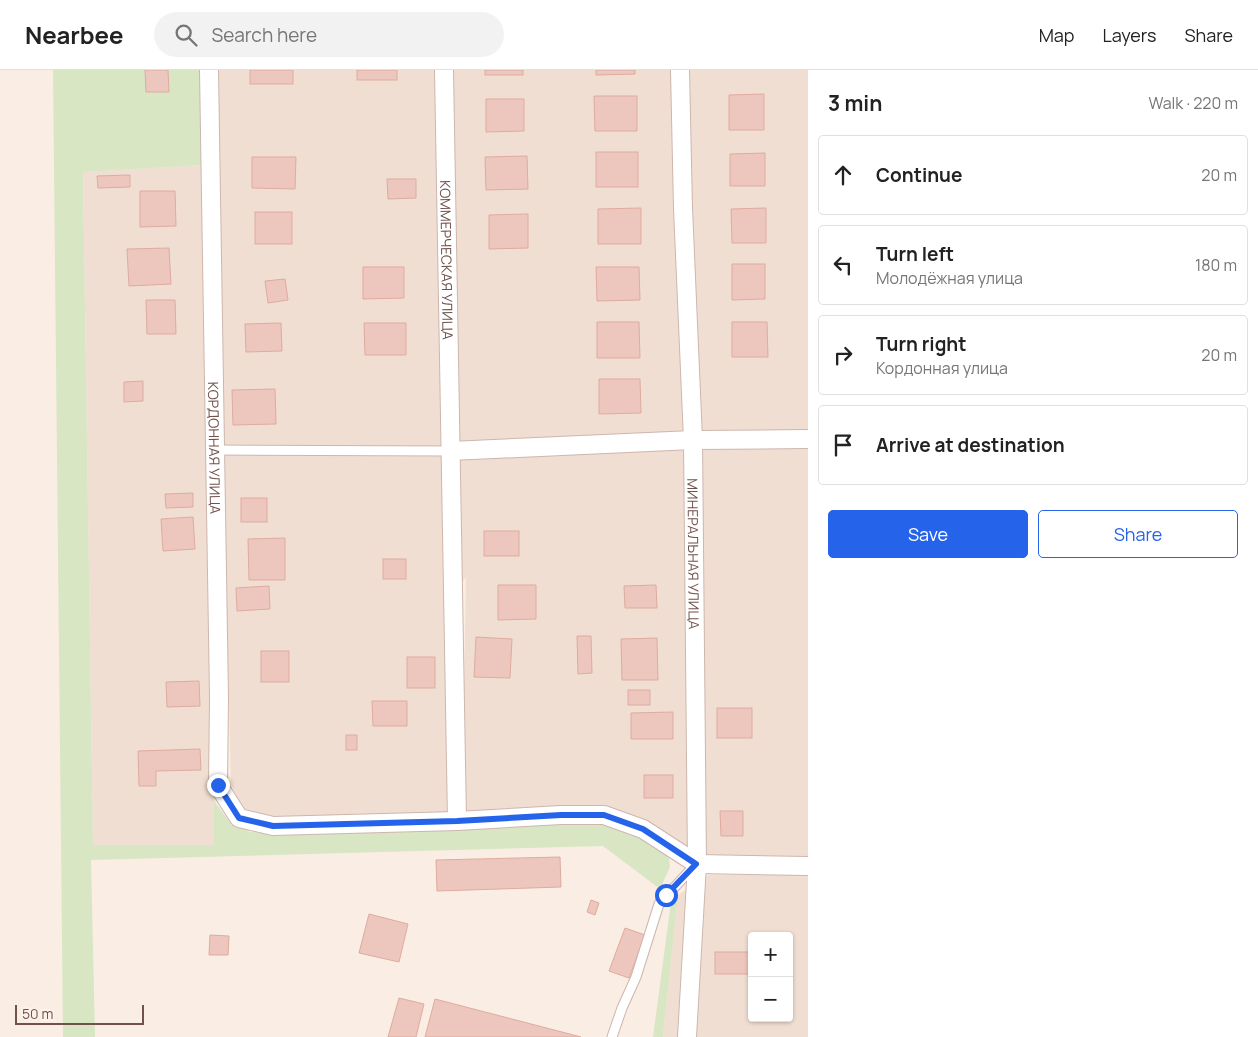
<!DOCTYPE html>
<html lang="en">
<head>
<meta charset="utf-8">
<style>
	:root { --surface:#fff; --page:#f2f2f2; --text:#222; --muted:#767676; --line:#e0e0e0; --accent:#2563eb }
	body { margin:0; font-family:Manrope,sans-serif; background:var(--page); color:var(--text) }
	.controls { position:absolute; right:15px; bottom:15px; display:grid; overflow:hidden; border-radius:5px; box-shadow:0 1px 4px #0004 }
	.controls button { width:45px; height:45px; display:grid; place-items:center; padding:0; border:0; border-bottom:1px solid var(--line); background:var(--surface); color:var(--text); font:25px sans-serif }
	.scale { position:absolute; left:15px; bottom:12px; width:129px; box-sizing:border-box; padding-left:5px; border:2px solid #70524b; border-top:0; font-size:14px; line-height:18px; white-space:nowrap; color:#70524b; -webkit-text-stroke:4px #fdf2e9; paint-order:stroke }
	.stop { position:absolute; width:15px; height:15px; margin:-11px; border:4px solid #2563eb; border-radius:50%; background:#fff }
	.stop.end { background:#2563eb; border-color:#fff; box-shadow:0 1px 5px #0008 }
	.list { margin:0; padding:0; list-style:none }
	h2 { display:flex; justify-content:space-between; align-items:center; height:65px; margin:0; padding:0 20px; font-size:21px }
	h2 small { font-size:16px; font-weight:400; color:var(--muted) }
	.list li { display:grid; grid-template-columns:32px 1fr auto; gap:15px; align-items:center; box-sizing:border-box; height:80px; margin:0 10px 10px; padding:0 10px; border:1px solid var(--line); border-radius:5px }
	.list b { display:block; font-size:19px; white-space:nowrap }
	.list p { margin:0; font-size:16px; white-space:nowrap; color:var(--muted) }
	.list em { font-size:16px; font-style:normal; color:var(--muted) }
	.actions { display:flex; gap:10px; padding:15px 20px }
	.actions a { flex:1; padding:11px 0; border:1px solid var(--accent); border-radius:5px; text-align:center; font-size:18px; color:var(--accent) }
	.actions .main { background:var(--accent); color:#fff }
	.icon { flex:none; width:28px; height:28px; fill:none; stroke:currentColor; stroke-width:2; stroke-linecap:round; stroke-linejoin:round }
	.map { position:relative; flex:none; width:808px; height:967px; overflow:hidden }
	header { display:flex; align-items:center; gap:30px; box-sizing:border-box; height:70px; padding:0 25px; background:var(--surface); border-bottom:1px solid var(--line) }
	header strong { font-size:24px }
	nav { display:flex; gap:28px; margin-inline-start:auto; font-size:18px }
	.search { width:350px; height:45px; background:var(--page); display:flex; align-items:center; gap:12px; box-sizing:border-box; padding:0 18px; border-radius:28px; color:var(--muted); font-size:19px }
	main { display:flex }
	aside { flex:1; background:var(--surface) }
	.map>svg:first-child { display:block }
</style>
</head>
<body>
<header>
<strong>Nearbee</strong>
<div class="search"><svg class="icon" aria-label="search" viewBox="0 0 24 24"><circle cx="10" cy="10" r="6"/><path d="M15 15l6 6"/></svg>Search here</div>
<nav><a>Map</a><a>Layers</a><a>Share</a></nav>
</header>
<main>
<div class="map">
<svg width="808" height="967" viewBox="0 0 808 967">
	<rect width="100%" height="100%" fill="#faede3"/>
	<!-- residential -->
	<g fill="#f1ded2" fill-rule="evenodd">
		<polygon points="217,0 808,0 808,787 725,789 696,785 602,738 462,741 466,507 447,537 450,743 272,749 242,741 231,713 219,229"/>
		<polygon points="205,95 215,775 93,775 83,102"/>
		<path d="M709,805H808V967H663L678,825ZM752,866H789V948H752Z"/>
	</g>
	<!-- green -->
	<g fill="#d8e6c3">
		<polygon points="53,0 203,0 205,95 83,102 93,775 214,775 214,731 229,751 250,762 276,763 567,751 604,753 637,764 668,781 670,797 660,819 603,776 91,790 95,967 63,967"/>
		<polygon points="678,825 663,967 653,967 671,832"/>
	</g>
	<!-- building -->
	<g fill="#edc7bd" stroke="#deab9f">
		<polygon points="145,0 168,0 169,22 146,22"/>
		<rect x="250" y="0" width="43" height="14"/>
		<rect x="357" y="0" width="40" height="10"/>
		<rect x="485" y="0" width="38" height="5"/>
		<polygon points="596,0 635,0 635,4 596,5"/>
		<polygon points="764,24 764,60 729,60 729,25"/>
		<polygon points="594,26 637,26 637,61 595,61"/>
		<polygon points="486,29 524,29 524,61 486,62"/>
		<rect x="596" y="82" width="42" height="35"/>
		<polygon points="765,83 765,116 730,116 730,84"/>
		<polygon points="527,86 528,119 486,120 485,87"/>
		<polygon points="252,87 296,87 295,119 252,118"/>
		<polygon points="130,105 130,117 98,118 97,106"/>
		<polygon points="387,109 416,109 416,128 388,129"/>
		<polygon points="140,121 175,121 176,156 140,157"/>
		<polygon points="641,138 641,174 598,174 598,139"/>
		<polygon points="766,138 766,173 732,173 731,139"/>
		<rect x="255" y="142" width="37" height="32"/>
		<polygon points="528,144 528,178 489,179 489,145"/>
		<polygon points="169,178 171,214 129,216 127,179"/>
		<polygon points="732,194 765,194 765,229 732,230"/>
		<polygon points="363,197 404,197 404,228 363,229"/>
		<polygon points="596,197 639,197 640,230 597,231"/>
		<polygon points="285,209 288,230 268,233 265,211"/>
		<polygon points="146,230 175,230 176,264 147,264"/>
		<polygon points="597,252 639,252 640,288 597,288"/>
		<polygon points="732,252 767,252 768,287 732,287"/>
		<polygon points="281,253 282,281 246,282 245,254"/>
		<polygon points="364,253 406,253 406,285 365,285"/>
		<polygon points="599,309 640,309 641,343 599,344"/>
		<polygon points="143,311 143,331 124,332 124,312"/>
		<polygon points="275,319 276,354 233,355 232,320"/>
		<polygon points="193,423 193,437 166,438 165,424"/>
		<rect x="241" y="428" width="26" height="24"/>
		<polygon points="193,447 195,479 163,481 161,449"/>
		<rect x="484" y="461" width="35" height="25"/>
		<polygon points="285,468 285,510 249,510 248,469"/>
		<rect x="383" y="489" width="23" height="20"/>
		<polygon points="498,515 536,515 536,549 498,550"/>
		<polygon points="656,515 657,538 625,538 624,516"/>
		<polygon points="269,516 270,539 237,541 236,518"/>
		<polygon points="577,566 591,566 592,603 578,604"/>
		<polygon points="476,567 512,569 510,608 474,607"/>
		<polygon points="657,568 658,610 622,610 621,569"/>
		<rect x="261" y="581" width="28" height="31"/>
		<rect x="407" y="587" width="28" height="31"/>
		<polygon points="199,611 200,636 167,637 166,612"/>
		<rect x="628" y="620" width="22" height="15"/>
		<polygon points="372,631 407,631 407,656 373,656"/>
		<rect x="717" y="638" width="35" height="30"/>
		<polygon points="673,642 673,669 631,669 631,643"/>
		<rect x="346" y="665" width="11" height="15"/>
		<polygon points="200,679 201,700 156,701 156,716 139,716 138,681"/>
		<rect x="644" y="705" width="29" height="23"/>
		<polygon points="720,741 743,741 743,766 721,766"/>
		<polygon points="560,787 561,817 437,821 436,790"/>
		<polygon points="591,830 599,833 595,845 587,842"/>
		<polygon points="369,844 408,854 399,892 359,883"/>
		<polygon points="625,858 645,865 629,908 609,901"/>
		<polygon points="210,865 229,866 228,885 209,885"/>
		<rect x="715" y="882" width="37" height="22"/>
		<polygon points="399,928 424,934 416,967 388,967"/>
		<polygon points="435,929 581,967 425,967"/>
	</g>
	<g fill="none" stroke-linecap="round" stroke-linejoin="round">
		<defs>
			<g id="service">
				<polyline points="215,380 450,381"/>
				<polyline points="612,967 622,938 636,907 659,834 695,795"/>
			</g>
			<g id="minor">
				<path id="s1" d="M209,0L219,628L218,715L239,748L273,756L457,751L561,745H604L643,759L697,794L808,796"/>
				<path id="s2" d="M444,0L457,751"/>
				<path id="s3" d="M680,0L683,138L693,370L697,794L687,967"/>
				<polyline points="450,381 693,370 808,369"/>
			</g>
		</defs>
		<!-- service casing -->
		<use href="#service" stroke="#cdb6ae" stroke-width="11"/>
		<!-- minor casing -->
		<use href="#minor" stroke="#cdb6ae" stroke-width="20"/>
		<!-- service -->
		<use href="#service" stroke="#fff" stroke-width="9"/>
		<!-- minor -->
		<use href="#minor" stroke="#fff" stroke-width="18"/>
	</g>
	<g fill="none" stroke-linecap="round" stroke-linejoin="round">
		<!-- route -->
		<polyline stroke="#2563eb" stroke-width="6" points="218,715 239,748 273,756 457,751 561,745 604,745 643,759 696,794 666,825"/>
	</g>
	<g text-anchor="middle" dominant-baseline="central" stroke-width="4" stroke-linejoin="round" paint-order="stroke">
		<!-- street labels -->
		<g font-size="14" fill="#70524b" stroke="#fdf2e9">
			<text stroke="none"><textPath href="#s2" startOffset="190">КОММЕРЧЕСКАЯ УЛИЦА</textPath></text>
			<text stroke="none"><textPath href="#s1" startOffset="378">КОРДОННАЯ УЛИЦА</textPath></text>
			<text stroke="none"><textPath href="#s3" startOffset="484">МИНЕРАЛЬНАЯ УЛИЦА</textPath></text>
		</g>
	</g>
</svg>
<div class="controls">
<button>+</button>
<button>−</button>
</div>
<div class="scale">50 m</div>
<div class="stop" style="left:666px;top:825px"></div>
<div class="stop end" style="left:218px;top:715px"></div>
</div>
<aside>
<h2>3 min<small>Walk · 220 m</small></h2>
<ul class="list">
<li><svg class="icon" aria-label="ahead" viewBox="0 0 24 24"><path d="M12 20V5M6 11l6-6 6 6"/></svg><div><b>Continue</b></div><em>20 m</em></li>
<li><svg class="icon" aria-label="left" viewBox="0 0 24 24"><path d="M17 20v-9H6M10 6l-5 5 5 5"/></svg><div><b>Turn left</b><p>Молодёжная улица</p></div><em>180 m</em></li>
<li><svg class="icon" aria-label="right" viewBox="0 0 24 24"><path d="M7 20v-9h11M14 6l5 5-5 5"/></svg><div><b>Turn right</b><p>Кордонная улица</p></div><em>20 m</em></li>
<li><svg class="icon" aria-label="arrive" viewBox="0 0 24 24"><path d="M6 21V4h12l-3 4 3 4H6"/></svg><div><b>Arrive at destination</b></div></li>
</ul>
<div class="actions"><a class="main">Save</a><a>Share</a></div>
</aside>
</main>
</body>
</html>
